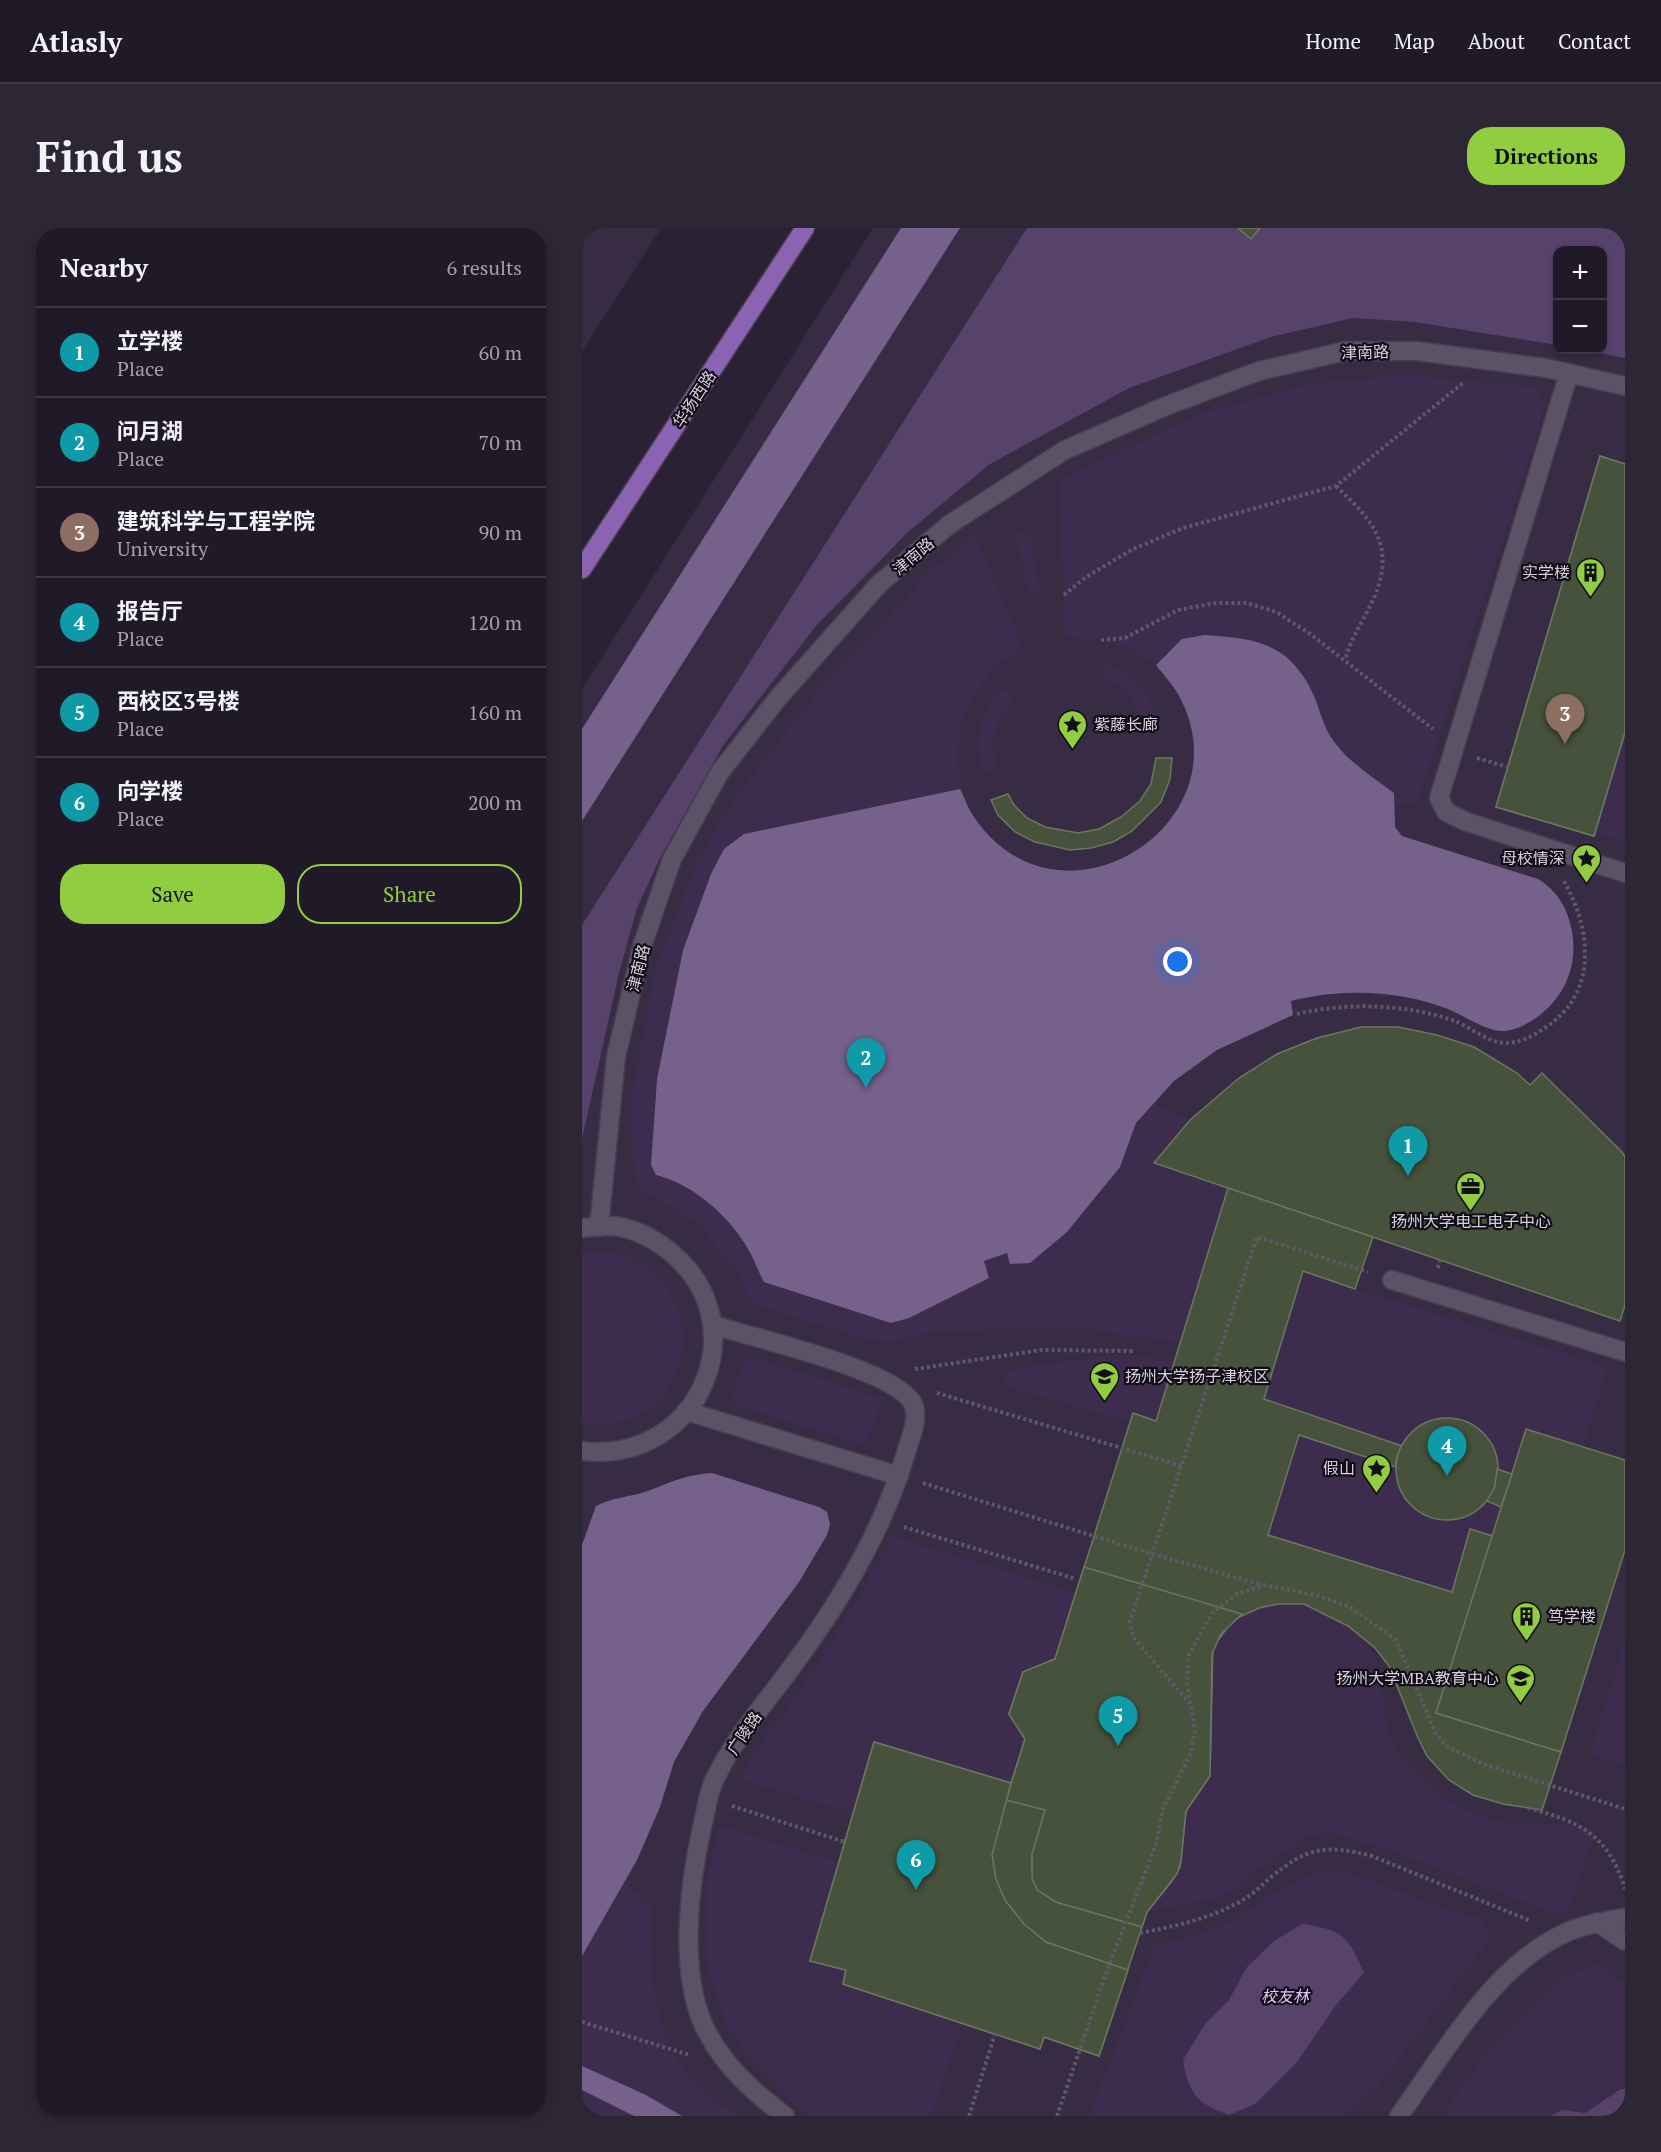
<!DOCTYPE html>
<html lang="en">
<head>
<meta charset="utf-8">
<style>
	:root { --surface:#201928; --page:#2d2634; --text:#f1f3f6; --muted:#a2a0a8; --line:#3d3845; --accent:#90cd41 }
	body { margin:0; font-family:"PT Serif","Noto Sans SC",serif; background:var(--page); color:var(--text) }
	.controls { position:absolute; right:18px; top:18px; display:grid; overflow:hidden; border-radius:12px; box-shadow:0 3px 9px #0003 }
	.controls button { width:54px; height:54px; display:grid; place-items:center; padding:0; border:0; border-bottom:2px solid var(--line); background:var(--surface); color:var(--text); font:30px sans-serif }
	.you { position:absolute; left:596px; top:734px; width:21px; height:21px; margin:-15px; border:4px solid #fff; border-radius:50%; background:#1a73e8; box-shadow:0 0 0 9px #1a73e833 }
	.badge { display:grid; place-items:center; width:39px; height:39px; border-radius:50%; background:var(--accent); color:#fff; font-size:20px; font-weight:700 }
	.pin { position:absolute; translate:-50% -50px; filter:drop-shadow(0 2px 3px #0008) }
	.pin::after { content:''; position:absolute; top:32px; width:21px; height:18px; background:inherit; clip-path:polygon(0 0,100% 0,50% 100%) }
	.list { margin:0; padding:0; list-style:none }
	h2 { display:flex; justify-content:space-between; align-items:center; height:78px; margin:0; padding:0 24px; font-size:26px }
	h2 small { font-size:20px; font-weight:400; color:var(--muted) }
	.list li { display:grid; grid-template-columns:39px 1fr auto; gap:18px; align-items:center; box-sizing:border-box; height:90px; padding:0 24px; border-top:2px solid var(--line) }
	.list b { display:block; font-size:22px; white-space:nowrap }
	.list p { margin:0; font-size:20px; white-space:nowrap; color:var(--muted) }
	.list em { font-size:20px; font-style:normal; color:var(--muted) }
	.actions { display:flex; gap:12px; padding:18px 24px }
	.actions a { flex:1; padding:14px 0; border:2px solid var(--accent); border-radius:24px; text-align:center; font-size:21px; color:var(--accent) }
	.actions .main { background:var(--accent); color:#111 }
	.map { position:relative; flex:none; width:1043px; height:1888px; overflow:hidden; border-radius:24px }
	header { display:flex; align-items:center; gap:36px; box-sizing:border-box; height:84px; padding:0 30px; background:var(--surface); border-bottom:2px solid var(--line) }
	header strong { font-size:28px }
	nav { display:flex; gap:33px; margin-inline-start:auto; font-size:21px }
	.intro { display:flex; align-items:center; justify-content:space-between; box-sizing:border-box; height:144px; padding:0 36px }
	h1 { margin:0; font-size:42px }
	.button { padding:15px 27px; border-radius:24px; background:var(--accent); color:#111; font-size:21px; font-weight:700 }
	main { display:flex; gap:36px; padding:0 36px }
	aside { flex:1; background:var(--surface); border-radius:24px; box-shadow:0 3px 9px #0003 }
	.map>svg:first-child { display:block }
</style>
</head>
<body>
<header>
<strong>Atlasly</strong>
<nav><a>Home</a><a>Map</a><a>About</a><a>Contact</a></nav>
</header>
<div class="intro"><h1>Find us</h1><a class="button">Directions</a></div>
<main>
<aside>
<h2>Nearby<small>6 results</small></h2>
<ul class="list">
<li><span class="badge" style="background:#0f9aa8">1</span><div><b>立学楼</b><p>Place</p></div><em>60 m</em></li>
<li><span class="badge" style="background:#0f9aa8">2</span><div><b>问月湖</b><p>Place</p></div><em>70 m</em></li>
<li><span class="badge" style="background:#8d6e63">3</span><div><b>建筑科学与工程学院</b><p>University</p></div><em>90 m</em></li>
<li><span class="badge" style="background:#0f9aa8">4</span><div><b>报告厅</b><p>Place</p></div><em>120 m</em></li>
<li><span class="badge" style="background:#0f9aa8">5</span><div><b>西校区3号楼</b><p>Place</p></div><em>160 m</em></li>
<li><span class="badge" style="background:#0f9aa8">6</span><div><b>向学楼</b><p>Place</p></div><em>200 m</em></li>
</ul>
<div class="actions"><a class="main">Save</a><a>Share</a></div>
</aside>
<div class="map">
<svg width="1043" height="1888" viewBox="0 0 1043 1888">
	<rect width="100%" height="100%" fill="#2b2135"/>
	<!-- built -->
	<g fill="#382c44" fill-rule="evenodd">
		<polygon points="0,0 79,0 0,123"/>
		<path d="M291,0H1043V1888H0V461ZM975,22H1020V122H975Z"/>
	</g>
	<!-- green -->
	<g fill="#3d2c4d">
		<polygon points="824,147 954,159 961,172 958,197 835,575 814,576 812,565 761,524 747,506 718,440 694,422 664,410 587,421 574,437 545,418 519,412 483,409 477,253 614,187 726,156"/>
		<polygon points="447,303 458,362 446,365 434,306"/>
		<path d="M393,307L440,417C384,464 371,487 378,561L162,606L142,621L129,646L101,722L75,851L74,947C120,958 156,999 175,1040L407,1049L401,1033L425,1025L448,1035L485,1004L510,976L538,939L554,895L572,876L608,892L572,935L646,960L599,1115L489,1099L349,1104L314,1113H293L198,1085L172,1075L163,1063L157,1046L115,994L62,964L53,953L48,876L74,740L116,630L158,563L238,461L347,345Z"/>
		<path d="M525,435C560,454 570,465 578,504L563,508C556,474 550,465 519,448Z"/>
		<path d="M421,461L433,470C411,497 408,509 415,543L400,545C393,507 395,491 421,461Z"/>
		<polygon points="1043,504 1043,611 1012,608"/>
		<path d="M7,1025C16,1026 26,1025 35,1026C48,1029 62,1037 71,1045C137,1102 87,1213 0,1194V1027Z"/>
		<polygon points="721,1043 773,1061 1026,1139 1001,1219 911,1308 888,1302 870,1364 686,1307 724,1186 682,1171"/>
		<polygon points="535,1127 563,1128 593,1134 574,1193 551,1185 548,1194 426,1159 422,1153 425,1145 436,1140"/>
		<path d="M168,1130L177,1131L296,1169C300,1183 292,1203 282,1214L274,1215L153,1177L150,1171L156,1148Z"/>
		<path d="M310,1308L494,1365L473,1431L441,1444L427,1486L443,1511L429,1555L293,1514L272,1585L156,1551C174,1521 195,1494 216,1465C251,1415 281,1362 310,1308Z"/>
		<path d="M696,1376C737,1376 785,1396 796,1439C803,1466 798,1487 811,1515C825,1544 855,1568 884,1582C920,1600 973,1596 1014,1599L986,1684H968L802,1620L748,1605L721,1610L640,1669L565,1684L595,1646L599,1633L604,1583L628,1548L630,1426L639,1406L651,1392L677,1380Z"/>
		<polygon points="1043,1414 1043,1538 1007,1527"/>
		<polygon points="138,1598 257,1634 228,1732 264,1742 261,1756 381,1795 349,1888 230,1888 202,1868 173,1837 145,1797 125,1737 124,1653"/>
		<polygon points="761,1642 869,1683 899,1690 905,1700 905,1715 794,1860 764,1888 507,1888 573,1717 599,1712 646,1695 704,1658 732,1644"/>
		<path d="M43,1654L68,1677C68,1746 68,1815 124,1866C134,1875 148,1881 159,1888H0V1728Z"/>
		<polygon points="1013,1735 1043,1756 1043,1888 860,1888 907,1820 976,1752"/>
	</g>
	<!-- forest -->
	<g fill="#57426c">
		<polygon points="445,0 1043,0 1043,130 1000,122 1020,122 1020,22 975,22 975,117 833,94 771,90 689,109 547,160 408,236 326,304 234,398 142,516 79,628 55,680 36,749 0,911 0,697"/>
		<path d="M720,1696C761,1702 766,1707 782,1745L754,1777L715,1834L673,1876L647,1887C615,1875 607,1867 601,1832L623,1796L647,1772L665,1739L692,1713Z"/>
		<polygon points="1039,1861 1043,1861 1043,1888 968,1888 980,1882 1003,1885"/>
	</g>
	<!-- water -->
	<g fill="#76608c">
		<polygon points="319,0 378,0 0,593 0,501"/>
		<path d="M623,407C675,410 709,416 732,468C737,480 741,495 747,506C762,531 789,548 812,565L813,599L820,608L956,651C975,662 986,681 990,703C996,738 983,769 954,790C945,796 932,803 921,803C903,803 883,788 866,781C817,762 759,760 709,773L711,787L635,822L592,853L554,895L538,939L485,1004L448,1035L428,1036L425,1025L402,1033L407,1050L327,1090L309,1095L182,1054C176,1043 172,1031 166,1021C147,988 111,956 74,947L69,937L75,851L101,722L129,646L142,621L162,606L378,561C383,570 386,581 392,589C478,716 668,594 596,466C590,456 581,446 574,437L600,411Z"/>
		<path d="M130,1245L237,1279L245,1284L248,1296L245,1307L217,1354L121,1483L92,1534L78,1579L55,1632L0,1728V1317L14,1278C29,1270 46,1269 63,1264C87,1255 105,1246 130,1245Z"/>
		<polygon points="0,1838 64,1867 100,1888 52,1888 0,1862"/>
	</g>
	<!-- building -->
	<g fill="#46523c" stroke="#6b775f" stroke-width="1.5">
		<polygon points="656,0 678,0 669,11"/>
		<polygon points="1018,228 1043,236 1043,504 1012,608 914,579"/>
		<polygon points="1018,228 1043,236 1043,504 1012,608 914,579"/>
		<polygon points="574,530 590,530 588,551 579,574 550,603 531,614 509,620 488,622 453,614 433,604 416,587 409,572 426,566 432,577 445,590 463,599 496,605 517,601 539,589 558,573 569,556"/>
		<polygon points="779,799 816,799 855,807 892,819 935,845 948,857 960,845 1040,924 1043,929 1043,1077 1038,1093 572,935 608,892 657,850 695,826 735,810"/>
		<polygon points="646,960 791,1009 773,1061 721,1043 682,1171 820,1218 814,1231 814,1239 717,1207 686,1307 870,1364 888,1301 911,1308 854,1485 979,1524 960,1582 921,1576 891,1567 867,1552 845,1528 836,1510 807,1438 793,1420 766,1398 722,1376 696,1376 677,1380 651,1392 631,1419 628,1548 604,1583 598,1639 590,1653 565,1684 517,1828 462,1809 458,1821 261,1756 264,1742 228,1733 292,1514 429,1555 443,1511 427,1486 441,1444 473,1431 551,1185 574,1193"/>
		<circle cx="865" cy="1241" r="51"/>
		<polygon points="944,1201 1043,1232 1043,1322 979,1524 854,1485"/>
		<polygon points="915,1241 930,1246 919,1279 905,1273 913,1258"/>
		<polygon points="502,1339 660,1386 639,1406 630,1426 628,1548 604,1583 599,1633 595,1646 565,1684 560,1699 474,1674 455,1662 450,1650 450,1626 463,1582 424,1572 443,1511 427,1486 441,1444 473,1431"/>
		<polygon points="292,1514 429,1555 410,1627 414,1651 423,1672 442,1696 464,1714 546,1742 517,1828 462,1809 458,1821 261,1756 264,1742 228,1733"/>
	</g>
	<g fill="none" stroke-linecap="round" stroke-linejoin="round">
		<defs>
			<g id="minor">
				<polyline points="987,145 857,570 864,584 885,594 1043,645"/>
				<polyline points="17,999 34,829 60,718 90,631 138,544 196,470 297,356 368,296 483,222 584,178 677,143 763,123 835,123 964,140 1043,158"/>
				<path d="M0,1000C10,999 22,998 32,998C49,1000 68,1009 82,1019C180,1090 120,1237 0,1223"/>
				<polyline points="810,1052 1043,1124"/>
				<path d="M131,1097C172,1110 310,1141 330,1174C339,1189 327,1213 323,1228C300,1304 259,1373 212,1436C184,1475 151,1511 131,1555C126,1567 124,1582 121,1595C107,1655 95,1750 126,1806C144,1840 173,1865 203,1888"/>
				<polyline points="104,1183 317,1248"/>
				<polyline points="1015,1694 1043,1713"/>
				<path d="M817,1888C861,1827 910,1739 981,1706C1000,1697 1022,1693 1043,1690"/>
			</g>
			<polyline id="major" points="0,341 223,0"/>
		</defs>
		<!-- minor casing -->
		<use href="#minor" stroke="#473e4e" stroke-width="21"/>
		<!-- major casing -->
		<use href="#major" stroke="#473e4e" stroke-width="21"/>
		<!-- path -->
		<g stroke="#605869" stroke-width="4" stroke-dasharray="3 3" stroke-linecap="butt">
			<path d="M754,258C791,293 814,317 792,370C782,392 770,407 763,432"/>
			<polyline points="482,367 504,349 551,321 601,300 754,258 881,155"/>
			<polyline points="519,412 543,410 596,382 634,375 665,375 694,384 727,405 851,501"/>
			<polyline points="895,530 926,539"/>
			<path d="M715,786C765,774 825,776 873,793C888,799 907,815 923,815C939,815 951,808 964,799C1017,764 1009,701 982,653"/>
			<polyline points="856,1040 858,1032"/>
			<polyline points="333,1141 459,1122 553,1123"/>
			<polyline points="355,1165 600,1238"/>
			<polyline points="341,1255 570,1326 681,1357"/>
			<polyline points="322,1299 494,1351"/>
			<polyline points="608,1476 551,1409 548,1393 675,1009 786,1044"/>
			<polyline points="150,1578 263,1614"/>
			<path d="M946,1580C998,1594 1026,1606 1043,1661"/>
			<path d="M558,1705C594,1698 627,1691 659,1673C670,1667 679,1658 688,1650C726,1619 742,1616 790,1628L949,1693"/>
			<polyline points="0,1794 108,1827"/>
			<polyline points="387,1888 413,1806"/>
			<polyline points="475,1888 523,1748 573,1619 581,1581 609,1525 613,1502 605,1455 607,1426 631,1384 655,1366 683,1357 737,1368 768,1379 814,1412 854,1506 866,1519 901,1536 1043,1581"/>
		</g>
		<!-- minor -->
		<use href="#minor" stroke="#5c5268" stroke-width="18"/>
		<!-- major -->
		<use href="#major" stroke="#8c63b2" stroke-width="18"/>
	</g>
	<!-- icons -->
	<defs>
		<symbol id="building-pin" viewBox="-11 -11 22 30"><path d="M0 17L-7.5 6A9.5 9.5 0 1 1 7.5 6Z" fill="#90cd41" stroke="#110d16"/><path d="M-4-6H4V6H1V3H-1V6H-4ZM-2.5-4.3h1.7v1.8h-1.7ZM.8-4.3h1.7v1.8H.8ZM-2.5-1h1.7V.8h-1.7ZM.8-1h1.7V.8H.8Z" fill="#111"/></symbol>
		<symbol id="sight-pin" viewBox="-11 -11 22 30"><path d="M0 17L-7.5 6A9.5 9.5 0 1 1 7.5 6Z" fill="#90cd41" stroke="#110d16"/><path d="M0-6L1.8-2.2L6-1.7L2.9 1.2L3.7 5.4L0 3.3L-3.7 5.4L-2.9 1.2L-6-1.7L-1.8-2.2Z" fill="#111"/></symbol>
		<symbol id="office-pin" viewBox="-11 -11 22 30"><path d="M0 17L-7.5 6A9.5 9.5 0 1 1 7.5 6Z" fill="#90cd41" stroke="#110d16"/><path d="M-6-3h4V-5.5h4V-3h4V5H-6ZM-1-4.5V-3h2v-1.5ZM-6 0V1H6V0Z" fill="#111"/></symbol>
		<symbol id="university-pin" viewBox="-11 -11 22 30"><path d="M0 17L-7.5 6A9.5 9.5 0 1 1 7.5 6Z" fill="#90cd41" stroke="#110d16"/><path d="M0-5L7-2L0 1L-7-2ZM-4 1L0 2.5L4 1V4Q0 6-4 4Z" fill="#111"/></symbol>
	</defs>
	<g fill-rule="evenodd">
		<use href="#building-pin" x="992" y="328" width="33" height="45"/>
		<use href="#sight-pin" x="474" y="480" width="33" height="45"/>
		<use href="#sight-pin" x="988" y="614" width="33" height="45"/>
		<use href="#office-pin" x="872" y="942" width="33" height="45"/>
		<use href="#university-pin" x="506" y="1132" width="33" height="45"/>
		<use href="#sight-pin" x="778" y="1224" width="33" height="45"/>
		<use href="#building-pin" x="928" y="1372" width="33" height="45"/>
		<use href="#university-pin" x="922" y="1434" width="33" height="45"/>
	</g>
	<g text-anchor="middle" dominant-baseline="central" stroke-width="4.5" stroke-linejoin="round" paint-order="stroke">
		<!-- street labels -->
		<g font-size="16" fill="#d7d1de" stroke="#110d16">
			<text transform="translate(783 124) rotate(-2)">津南路</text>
			<text transform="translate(112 171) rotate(-57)">华扬西路</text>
			<text transform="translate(331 328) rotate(-40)">津南路</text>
			<text transform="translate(56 740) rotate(-76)">津南路</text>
			<text transform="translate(162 1505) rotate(-56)">广陵路</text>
		</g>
		<!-- poi labels -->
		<g font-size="16" fill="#d7d1de" stroke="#110d16" text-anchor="end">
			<text x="988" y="344">实学楼</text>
			<text x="512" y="496" text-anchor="start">紫藤长廊</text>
			<text x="983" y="630">母校情深</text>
			<text x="889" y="993" text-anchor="middle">扬州大学电工电子中心</text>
			<text x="543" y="1148" text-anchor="start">扬州大学扬子津校区</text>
			<text x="773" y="1240">假山</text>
			<text x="966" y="1388" text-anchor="start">笃学楼</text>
			<text x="917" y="1450">扬州大学MBA教育中心</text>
		</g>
		<!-- park labels -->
		<g font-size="16" font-style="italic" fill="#e0c5fe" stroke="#110d16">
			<text x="703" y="1768">校友林</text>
		</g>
	</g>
</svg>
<div class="controls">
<button>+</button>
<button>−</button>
</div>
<div class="you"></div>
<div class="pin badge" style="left:826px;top:948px;background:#0f9aa8">1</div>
<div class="pin badge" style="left:284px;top:860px;background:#0f9aa8">2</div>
<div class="pin badge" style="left:983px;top:516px;background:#8d6e63">3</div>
<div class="pin badge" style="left:865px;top:1248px;background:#0f9aa8">4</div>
<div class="pin badge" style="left:536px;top:1518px;background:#0f9aa8">5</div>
<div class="pin badge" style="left:334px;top:1662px;background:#0f9aa8">6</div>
</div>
</main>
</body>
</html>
